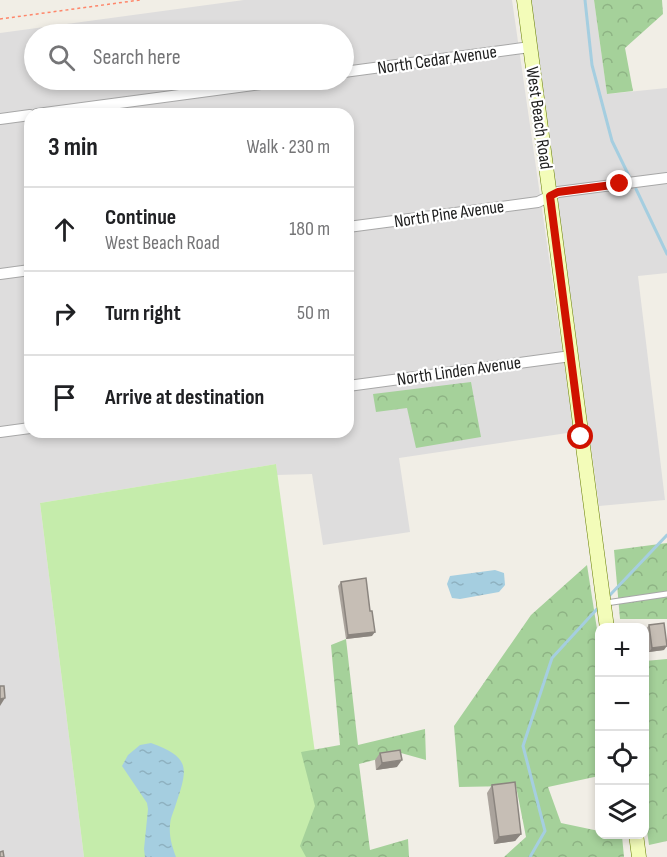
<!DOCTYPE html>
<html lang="en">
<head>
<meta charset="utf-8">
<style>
	:root { --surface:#fff; --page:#f2f2f2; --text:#202124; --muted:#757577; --line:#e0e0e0 }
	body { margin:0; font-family:"Sofia Sans Condensed",sans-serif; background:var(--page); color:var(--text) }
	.controls { position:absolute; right:18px; bottom:18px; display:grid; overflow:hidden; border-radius:12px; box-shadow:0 3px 9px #0003 }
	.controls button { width:54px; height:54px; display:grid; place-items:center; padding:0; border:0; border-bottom:2px solid var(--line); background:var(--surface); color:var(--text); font:30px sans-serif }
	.stop { position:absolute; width:18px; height:18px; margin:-14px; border:4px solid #d01200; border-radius:50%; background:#fff }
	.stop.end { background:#d01200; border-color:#fff; box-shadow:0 2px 6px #0008 }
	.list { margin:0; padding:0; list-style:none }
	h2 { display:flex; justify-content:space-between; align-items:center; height:78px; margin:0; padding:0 24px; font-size:26px }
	h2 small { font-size:20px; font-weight:400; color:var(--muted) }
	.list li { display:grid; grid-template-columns:39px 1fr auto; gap:18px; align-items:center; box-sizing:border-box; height:84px; padding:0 24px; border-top:2px solid var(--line) }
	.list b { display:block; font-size:22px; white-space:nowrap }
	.list p { margin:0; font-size:20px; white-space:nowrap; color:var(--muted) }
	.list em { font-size:20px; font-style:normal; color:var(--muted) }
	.icon { flex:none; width:33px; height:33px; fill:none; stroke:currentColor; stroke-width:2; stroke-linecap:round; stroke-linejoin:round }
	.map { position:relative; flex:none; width:667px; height:857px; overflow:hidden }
	.search { position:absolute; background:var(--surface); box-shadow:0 3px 9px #0003; left:24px; top:24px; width:330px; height:66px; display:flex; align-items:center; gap:15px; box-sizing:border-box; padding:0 21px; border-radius:33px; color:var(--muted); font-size:22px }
	.panel { position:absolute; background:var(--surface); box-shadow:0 3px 9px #0003; left:24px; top:108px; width:330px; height:330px; border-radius:18px }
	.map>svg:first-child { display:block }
</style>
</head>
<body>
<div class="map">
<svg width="667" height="857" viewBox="0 0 667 857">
	<defs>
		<pattern id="forest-crowns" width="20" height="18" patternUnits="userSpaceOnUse" patternTransform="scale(1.5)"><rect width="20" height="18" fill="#a5d19a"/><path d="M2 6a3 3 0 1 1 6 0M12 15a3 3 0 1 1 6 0" fill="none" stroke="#8eb384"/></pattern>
		<pattern id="water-ripples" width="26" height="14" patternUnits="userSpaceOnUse" patternTransform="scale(1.5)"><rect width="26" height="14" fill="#a5cee0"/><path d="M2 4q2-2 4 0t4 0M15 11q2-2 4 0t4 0" fill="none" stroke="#8eb1c0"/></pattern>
	</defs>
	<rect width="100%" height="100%" fill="#f1eee6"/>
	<!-- residential -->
	<g fill="#dedddd" fill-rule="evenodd">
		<path d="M244,0H512L574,432L399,458L410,532L323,545L312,474L277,475L276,464L40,503L84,857H0V33ZM34,34H344V80H34ZM30,114H348V432H30Z"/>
		<polygon points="530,0 594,0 607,94 667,88 667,273 638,276 665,500 599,506"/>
	</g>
	<!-- grass -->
	<polygon fill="#c5ecab" points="276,464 329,857 84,857 40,503"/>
	<!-- forest -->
	<g fill="url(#forest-crowns)">
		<polygon points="594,0 662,0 663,14 625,48 633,91 607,94"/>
		<polygon points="471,382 481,437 416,448 407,408 376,412 373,394"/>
		<polygon points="667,543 667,619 620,619 614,550"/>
		<polygon points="587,565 599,642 599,776 548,787 561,823 599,831 600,834 615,835 622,836 624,857 504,857 526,837 516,786 459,787 454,726 531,615"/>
		<polygon points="346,639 358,745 425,729 426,760 401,753 359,764 370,850 408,839 409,857 306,857 300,846 315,806 301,752 340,745 331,645"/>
		<polygon points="667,659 667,841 649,845 644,810 645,661"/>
	</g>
	<!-- water -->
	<g fill="url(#water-ripples)">
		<polygon points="495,570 504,573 505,585 499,592 460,599 452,598 447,584 450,576"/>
		<path d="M151,743C193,758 187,770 175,807C173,813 170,819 170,825C169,837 172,846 176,857H145L144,849L148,809L147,803L122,766L128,755L140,745Z"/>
	</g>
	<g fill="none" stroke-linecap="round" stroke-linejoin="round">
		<!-- stream -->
		<g stroke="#a5cee0" stroke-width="3">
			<polyline points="585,0 592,65 612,141 629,176"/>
			<polyline points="636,189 667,254"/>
			<polyline points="610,595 667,535"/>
			<polyline points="530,857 545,831 523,746 552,658 597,609"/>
		</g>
		<defs>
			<polyline id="lane" points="606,603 667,594"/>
			<g id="street">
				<polyline points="344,72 530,47"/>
				<polyline points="37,114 291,80"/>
				<polyline points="0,119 30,115"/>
				<polyline points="348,227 538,202 558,192 667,178"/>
				<polyline points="0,274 30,270"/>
				<polyline points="348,386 571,356"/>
				<polyline points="0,432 30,428"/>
			</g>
			<g id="secondary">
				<polyline points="524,0 607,628"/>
				<polyline points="636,834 639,857"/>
			</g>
		</defs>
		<!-- lane casing -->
		<use href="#lane" stroke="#a7a7a7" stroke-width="7"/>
		<!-- street casing -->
		<use href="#street" stroke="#a7a7a7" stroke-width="12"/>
		<!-- secondary casing -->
		<use href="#secondary" stroke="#657d01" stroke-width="15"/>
		<!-- path -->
		<polyline stroke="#fe866a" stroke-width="1.5" stroke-dasharray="3 3" stroke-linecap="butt" points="0,19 140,0"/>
		<!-- lane -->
		<use href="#lane" stroke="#fff" stroke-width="5"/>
		<!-- street -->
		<use href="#street" stroke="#fff" stroke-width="10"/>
		<!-- secondary -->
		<use href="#secondary" stroke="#f3fcb9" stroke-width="14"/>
	</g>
	<!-- wall -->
	<g fill="#aaa39c">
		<polygon points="341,582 372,636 346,639 338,586"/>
		<polygon points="649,625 664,650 649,652 646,629"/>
		<polygon points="380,753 397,767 376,770 375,760"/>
		<polygon points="492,785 521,834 515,841 494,844 487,793"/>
	</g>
	<!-- shaded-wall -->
	<g fill="#8b857f">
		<polygon points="375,632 372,636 346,639 348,635"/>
		<polygon points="667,646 664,650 649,652 652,648"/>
		<polygon points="5,698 0,706 0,699"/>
		<polygon points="402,760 397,767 376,770 382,763"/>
		<polygon points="521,834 515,841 494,844 499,837"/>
	</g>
	<!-- building -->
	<g fill="#c6beb5" stroke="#8b857f" stroke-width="1.5">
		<polygon points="366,578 370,611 372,611 375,632 348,635 341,582"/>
		<polygon points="664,623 667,646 652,648 649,625"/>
		<polygon points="0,686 4,686 5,698 0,699"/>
		<polygon points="400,750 402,760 382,763 380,753"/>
		<polygon points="515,782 521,834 499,837 492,785"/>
		<polygon points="3,851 4,857 0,857 0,852"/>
	</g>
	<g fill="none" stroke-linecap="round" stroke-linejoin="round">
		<!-- route -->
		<polyline stroke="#d01200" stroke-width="8" points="581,437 550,196 558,192 620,184"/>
	</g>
	<g text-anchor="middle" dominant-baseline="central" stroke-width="4.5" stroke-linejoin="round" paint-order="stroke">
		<!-- street labels -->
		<g font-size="18" fill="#202020" stroke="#fff">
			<text transform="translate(437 60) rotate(-8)">North Cedar Avenue</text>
			<text transform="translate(539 118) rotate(82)">West Beach Road</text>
			<text transform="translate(449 214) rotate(-8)">North Pine Avenue</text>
			<text transform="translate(459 371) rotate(-8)">North Linden Avenue</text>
		</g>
	</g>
</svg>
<div class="controls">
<button>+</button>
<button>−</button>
<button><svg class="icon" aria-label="locate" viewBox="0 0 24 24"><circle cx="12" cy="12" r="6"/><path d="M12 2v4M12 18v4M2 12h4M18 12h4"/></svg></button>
<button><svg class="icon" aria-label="layers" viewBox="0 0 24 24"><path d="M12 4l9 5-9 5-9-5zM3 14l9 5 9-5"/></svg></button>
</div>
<div class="stop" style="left:581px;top:437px"></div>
<div class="stop end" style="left:620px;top:184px"></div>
<div class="search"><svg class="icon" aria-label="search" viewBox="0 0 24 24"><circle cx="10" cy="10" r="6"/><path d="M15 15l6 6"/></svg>Search here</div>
<section class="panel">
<h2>3 min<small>Walk · 230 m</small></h2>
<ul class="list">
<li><svg class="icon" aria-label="ahead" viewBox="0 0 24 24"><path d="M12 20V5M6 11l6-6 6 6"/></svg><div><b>Continue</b><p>West Beach Road</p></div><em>180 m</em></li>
<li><svg class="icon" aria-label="right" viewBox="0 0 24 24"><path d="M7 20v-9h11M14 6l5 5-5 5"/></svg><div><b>Turn right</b></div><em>50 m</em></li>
<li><svg class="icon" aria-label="arrive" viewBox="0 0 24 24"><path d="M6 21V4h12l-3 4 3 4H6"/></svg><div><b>Arrive at destination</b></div></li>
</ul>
</section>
</div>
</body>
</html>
